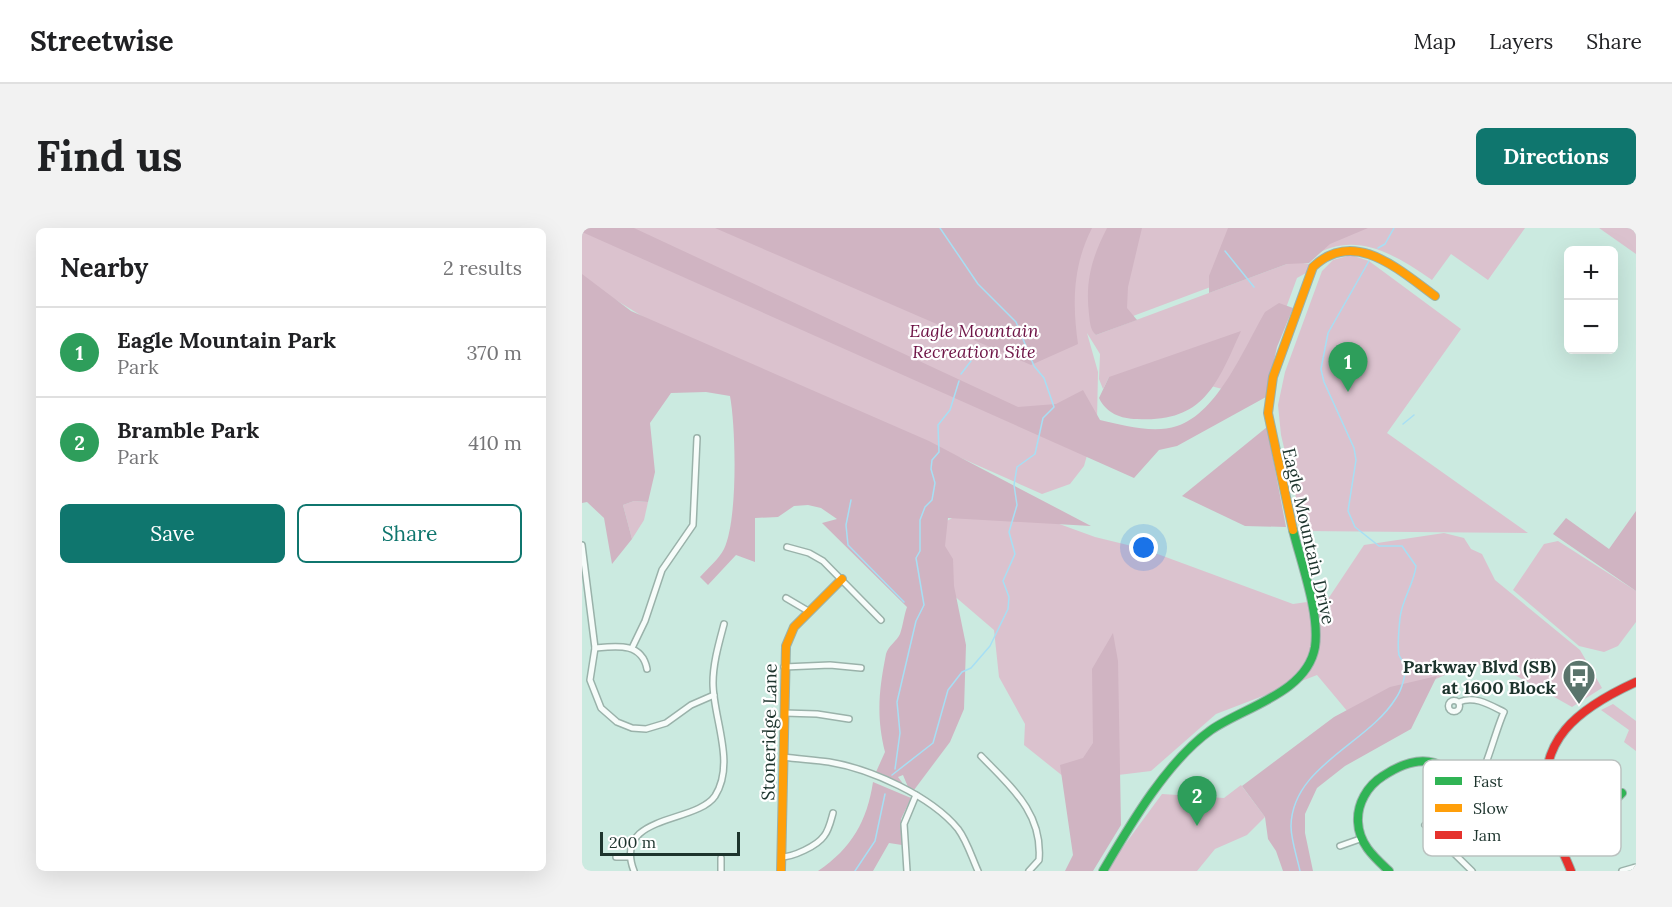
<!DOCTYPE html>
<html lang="en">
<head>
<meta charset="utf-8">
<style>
	:root { --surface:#fff; --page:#f2f2f2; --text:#202124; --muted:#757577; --line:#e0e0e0; --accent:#0f766e }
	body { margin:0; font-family:Lora,serif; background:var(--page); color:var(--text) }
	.controls { position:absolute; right:18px; top:18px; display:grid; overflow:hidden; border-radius:9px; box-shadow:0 6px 24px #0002 }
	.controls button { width:54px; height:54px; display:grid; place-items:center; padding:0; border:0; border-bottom:2px solid var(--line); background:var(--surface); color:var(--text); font:30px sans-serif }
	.scale { position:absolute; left:18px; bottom:15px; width:140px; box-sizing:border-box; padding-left:6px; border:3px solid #1d342d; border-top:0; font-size:16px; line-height:21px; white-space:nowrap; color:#1d342d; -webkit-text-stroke:4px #fff; paint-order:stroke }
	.you { position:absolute; left:562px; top:320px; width:21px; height:21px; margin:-15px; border:4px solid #fff; border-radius:50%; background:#1a73e8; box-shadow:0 0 0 9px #1a73e833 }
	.badge { display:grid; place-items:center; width:39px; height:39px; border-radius:50%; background:var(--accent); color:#fff; font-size:20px; font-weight:700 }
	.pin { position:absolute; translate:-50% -50px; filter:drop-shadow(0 2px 3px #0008) }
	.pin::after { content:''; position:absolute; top:32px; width:21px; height:18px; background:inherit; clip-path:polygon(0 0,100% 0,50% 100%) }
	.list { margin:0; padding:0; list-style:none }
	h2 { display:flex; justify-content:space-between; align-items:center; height:78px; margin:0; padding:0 24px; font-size:26px }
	h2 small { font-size:20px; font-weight:400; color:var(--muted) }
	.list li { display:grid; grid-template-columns:39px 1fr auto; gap:18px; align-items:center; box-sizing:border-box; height:90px; padding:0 24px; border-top:2px solid var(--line) }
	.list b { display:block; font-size:22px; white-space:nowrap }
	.list p { margin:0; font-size:20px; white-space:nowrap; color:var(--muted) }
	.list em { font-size:20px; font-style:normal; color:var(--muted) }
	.actions { display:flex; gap:12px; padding:18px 24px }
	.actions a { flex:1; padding:14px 0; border:2px solid var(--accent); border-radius:9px; text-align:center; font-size:21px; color:var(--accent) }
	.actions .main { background:var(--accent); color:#fff }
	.map { position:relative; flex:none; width:1054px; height:643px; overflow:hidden; border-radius:9px }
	header { display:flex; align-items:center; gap:36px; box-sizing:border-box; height:84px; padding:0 30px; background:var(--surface); border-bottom:2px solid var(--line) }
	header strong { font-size:28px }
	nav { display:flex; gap:33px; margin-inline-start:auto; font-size:21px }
	.intro { display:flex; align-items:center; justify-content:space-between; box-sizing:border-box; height:144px; padding:0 36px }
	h1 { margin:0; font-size:42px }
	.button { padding:15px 27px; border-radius:9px; background:var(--accent); color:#fff; font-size:21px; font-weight:700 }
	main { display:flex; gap:36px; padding:0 36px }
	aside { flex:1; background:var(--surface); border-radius:9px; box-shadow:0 6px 24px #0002 }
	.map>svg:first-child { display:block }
</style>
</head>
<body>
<header>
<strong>Streetwise</strong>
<nav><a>Map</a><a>Layers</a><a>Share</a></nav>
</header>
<div class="intro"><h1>Find us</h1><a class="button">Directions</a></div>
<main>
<aside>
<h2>Nearby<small>2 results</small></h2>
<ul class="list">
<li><span class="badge" style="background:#2e9e5b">1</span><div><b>Eagle Mountain Park</b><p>Park</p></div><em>370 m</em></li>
<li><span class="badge" style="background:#2e9e5b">2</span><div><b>Bramble Park</b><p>Park</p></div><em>410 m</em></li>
</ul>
<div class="actions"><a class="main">Save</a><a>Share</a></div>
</aside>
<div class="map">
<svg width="1054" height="643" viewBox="0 0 1054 643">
	<rect width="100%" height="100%" fill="#cbeae0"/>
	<!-- green -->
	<g fill="#dbc2ce" fill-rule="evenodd">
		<path d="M0,0H943L906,52L869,26L850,52C806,21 765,0 721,35L728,36L724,45L715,50L683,137L675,170L625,157L527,149L521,161L517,151L518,126L505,105L516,144L515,192L502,238L488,256L460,266L63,90L0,51ZM714,27L705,36L514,107L511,103Z"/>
		<polygon points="1017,0 1054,0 1054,26"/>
		<polygon points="769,27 787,33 879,101 805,205 946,305 722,303 699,207 696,177 703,144 740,43 751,32"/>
		<polygon points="52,273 66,274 62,292 50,311 41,277"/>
		<polygon points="383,283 458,289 513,309 562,321 711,376 746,371 782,317 862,305 882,310 889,321 900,326 913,352 998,422 1020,460 990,479 917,438 887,436 843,456 776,496 735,447 634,486 569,543 487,553 442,517 443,496 417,449 412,402 363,360 350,301"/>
		<polygon points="976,313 1054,363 1054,394 1036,418 1022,424 997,418 931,362 962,316"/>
		<polygon points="1031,476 1054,493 1054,523 1042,514 1047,502 1019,482"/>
		<polygon points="659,557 683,589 665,607 633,621 615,643 527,643 530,634 580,566 642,570"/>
	</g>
	<!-- forest -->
	<g fill="#d0b4c2">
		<path d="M0,0H52L436,179L474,176L501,162L518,192C541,197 571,206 595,198C636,185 662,120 683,84L697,75L711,80L695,119L684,169L595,218L577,222L552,250L0,4Z"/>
		<path d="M133,0H510C491,37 490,75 496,116L449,137Z"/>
		<path d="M525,0H560L546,59L545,80L555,92L514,107C508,102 508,94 507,86C503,53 510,29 525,0Z"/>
		<polygon points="646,0 786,0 748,16 727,35 705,36 627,65 627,48"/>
		<path d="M0,46L49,83L347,213L509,298L366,290L363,318L371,331L372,358L384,417L382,481L368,514L332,562L326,559L321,547L316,549L322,557L294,544L303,524C294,488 297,462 304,426C306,418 315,413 318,406C321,398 322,387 325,379L240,295L255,291L239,280L226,277L212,278L196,289L173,290V334L154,327L126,357L118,349C125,341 137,331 142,321C156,292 154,200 148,168L124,164L89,165L68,195L73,244L66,274L52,273L41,277L50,311L30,336L22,290L5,274L0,275Z"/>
		<path d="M659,103C635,156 622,195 555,191C539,191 524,185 517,170L527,149Z"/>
		<polygon points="685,199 704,299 663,298 600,268"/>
		<polygon points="1054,283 1054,363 971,306 984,290 1027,321"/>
		<polygon points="531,405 536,433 539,597 511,643 483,643 491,627 478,537 501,530 511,515 510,441"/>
		<polygon points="855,448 829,501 763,538 735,560 723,586 723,605 731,643 701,643 694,623 686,611 683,589 660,558 752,489 808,459"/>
		<path d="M291,554L329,570L319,591L320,617L307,615L291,643H236C270,620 285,593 291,554Z"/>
	</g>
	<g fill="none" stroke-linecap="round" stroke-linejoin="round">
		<!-- stream -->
		<g stroke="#a7dff4" stroke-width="1.5">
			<polyline points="796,20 803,16 812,0"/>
			<polyline points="643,23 672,59"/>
			<polyline points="379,146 389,133"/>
			<polyline points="821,196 832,187"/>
			<polyline points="269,272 264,297 266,317 322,374"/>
			<polyline points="313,541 318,505 315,474 334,393 342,377 334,330 338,323 338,292 343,279 350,272 353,255 349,241 350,232 357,224 356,197 368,182 377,153"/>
			<polyline points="310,547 351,515 366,462 380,444 389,440 408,418 426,381 427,369 421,353 433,326 427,304 435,277 432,257 435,239 453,226 461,190 472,179 462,150 452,138 434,94 396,56 358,0"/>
			<polyline points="273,643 293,613 303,566"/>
			<path d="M718,643C715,629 709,612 709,598C710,538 786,516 814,470C819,463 824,448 823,439C823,435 819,432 817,427C815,417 817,401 818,390C820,371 832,356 834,338L820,318H797L773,299L766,283L774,232L772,220L742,154L739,141L746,105L787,33"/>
		</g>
		<defs>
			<g id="street">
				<polyline points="0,317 13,420 8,452 19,480 35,494 50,500 64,501 84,495 109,477 132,467"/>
				<polyline points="205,319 227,325 241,333 299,392"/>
				<polyline points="204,370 226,383"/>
				<path d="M13,420C34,418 60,414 65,441"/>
				<polyline points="50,420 63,393 80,342 111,297 115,210"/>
				<polyline points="202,439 248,437 279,440"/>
				<circle cx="872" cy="478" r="5.5"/>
				<path d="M877,474C892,467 908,477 922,484C913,503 903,549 890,561"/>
				<polyline points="202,485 235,486 267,491"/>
				<path d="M399,528C429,559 461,585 457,632L447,643"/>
				<path d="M201,529C216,531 232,532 247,534C289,541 349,568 376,601C385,613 390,630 396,643"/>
				<polyline points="843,597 890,643"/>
				<polyline points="758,618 778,611"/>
				<polyline points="34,629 48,629"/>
				<path d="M199,629C211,629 235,618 242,608C247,602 249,592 251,585"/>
				<polyline points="139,630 139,643"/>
				<path d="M52,643C30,586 114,596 133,568C154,535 131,490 131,455C131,435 137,415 142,396"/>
				<polyline points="325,643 322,596 334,567"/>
				<polyline points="1040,643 1054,639"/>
			</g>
			<g id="fast">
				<path d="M521,643C548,597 585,533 629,502C662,479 725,465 733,419C738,385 719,335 711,302"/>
				<path d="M807,643C792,629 777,616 776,594C775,576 785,558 801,548C873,500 878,582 936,594C968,600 1005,580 1034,571L1040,565"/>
			</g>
			<g id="slow">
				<path d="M711,302L686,185L691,149L731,39C772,0 816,41 853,68"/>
				<polyline points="199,643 204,418 212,399 260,351"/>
			</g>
			<path id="jam" d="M989,643C981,623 970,603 966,582C952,512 997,480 1054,454"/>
		</defs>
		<!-- street casing -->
		<use href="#street" stroke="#9ab2aa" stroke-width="8"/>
		<!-- fast casing -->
		<use href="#fast" stroke="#9ab2aa" stroke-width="10"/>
		<!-- slow casing -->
		<use href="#slow" stroke="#9ab2aa" stroke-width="10"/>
		<!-- jam casing -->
		<use href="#jam" stroke="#9ab2aa" stroke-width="10"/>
		<!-- street -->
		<use href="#street" stroke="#f7fcfa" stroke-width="5"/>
		<!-- fast -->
		<use href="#fast" stroke="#30b455" stroke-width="8"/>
		<!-- slow -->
		<use href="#slow" stroke="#ff9f0a" stroke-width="8"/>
		<!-- jam -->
		<use href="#jam" stroke="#e5322d" stroke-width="8"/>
	</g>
	<!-- icons -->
	<defs>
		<symbol id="bus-pin" viewBox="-11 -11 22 30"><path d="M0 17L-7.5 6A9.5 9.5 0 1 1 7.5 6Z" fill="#5a746c" stroke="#fff"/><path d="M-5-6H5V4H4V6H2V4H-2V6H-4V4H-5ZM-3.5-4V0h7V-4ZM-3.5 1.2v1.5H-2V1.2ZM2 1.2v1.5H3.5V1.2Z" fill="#fff"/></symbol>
	</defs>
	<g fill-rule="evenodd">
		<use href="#bus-pin" x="978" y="429" width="38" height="52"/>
	</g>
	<g text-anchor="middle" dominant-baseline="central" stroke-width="4.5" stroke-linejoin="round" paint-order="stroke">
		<!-- park labels -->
		<g font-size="18" font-style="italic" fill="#6e1446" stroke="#fff">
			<text x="392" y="102">Eagle Mountain<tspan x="392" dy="21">Recreation Site</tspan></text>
		</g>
		<!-- street labels -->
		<g font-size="18" fill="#1d342d" stroke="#fff">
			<text transform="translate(727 308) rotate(77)">Eagle Mountain Drive</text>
			<text transform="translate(187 504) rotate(-89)">Stoneridge Lane</text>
		</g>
		<!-- poi labels -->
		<g font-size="18" font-weight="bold" fill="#1d342d" stroke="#fff" text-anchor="end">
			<text x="974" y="438">Parkway Blvd (SB)<tspan x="974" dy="21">at 1600 Block</tspan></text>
		</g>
	</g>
	<!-- legend -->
	<rect x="841" y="532" width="198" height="96" rx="9" fill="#fff" stroke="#bbc2c0" stroke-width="1.5"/>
	<rect x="853" y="549" width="27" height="8" fill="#30b455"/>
	<rect x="853" y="576" width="27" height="8" fill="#ff9f0a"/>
	<rect x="853" y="603" width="27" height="8" fill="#e5322d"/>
	<g font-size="16" fill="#1d342d">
		<text x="891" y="559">Fast</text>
		<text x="891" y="586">Slow</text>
		<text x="891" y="613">Jam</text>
	</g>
</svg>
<div class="controls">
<button>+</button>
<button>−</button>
</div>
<div class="scale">200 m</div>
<div class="you"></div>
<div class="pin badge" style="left:766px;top:164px;background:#2e9e5b">1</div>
<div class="pin badge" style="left:615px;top:598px;background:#2e9e5b">2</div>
</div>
</main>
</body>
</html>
